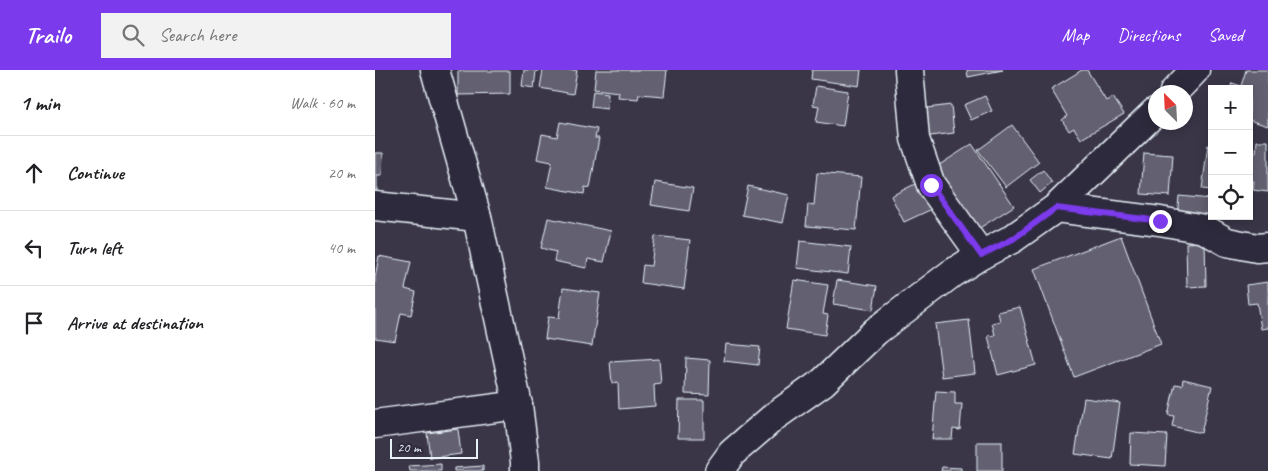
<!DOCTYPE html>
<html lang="en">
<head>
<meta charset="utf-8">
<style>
	:root { --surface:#fff; --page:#f2f2f2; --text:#202124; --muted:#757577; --line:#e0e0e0; --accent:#7c3aed }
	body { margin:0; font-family:Caveat,sans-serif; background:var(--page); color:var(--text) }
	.controls { position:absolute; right:15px; top:15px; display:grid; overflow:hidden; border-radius:0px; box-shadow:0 2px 12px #0003 }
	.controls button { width:45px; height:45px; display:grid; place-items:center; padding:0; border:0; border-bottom:1px solid var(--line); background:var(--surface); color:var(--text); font:25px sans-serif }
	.compass { position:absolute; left:773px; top:15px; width:45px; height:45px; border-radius:50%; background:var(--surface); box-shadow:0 2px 12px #0003; rotate:336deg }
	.scale { position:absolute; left:15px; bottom:12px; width:88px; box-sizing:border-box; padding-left:5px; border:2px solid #e8f1f8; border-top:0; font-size:14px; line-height:18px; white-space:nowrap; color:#e8f1f8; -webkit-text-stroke:4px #2f2a3d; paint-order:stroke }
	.stop { position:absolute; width:15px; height:15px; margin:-11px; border:4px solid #7c3aed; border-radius:50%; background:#fff }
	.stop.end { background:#7c3aed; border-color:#fff; box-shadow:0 1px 5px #0008 }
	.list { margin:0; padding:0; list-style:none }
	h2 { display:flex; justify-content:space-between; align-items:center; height:65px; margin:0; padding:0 20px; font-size:21px }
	h2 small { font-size:16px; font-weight:400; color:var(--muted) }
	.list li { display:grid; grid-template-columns:32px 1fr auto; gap:15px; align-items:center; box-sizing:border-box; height:75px; padding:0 20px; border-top:1px solid var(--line) }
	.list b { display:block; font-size:19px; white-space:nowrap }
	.list em { font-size:16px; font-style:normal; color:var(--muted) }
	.icon { flex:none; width:28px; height:28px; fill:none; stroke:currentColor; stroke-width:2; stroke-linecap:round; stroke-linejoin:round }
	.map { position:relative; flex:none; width:893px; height:401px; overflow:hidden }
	header { display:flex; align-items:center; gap:30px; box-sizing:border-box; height:70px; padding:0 25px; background:var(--accent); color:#fff }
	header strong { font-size:24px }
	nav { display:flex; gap:28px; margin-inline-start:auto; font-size:18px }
	.search { width:350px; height:45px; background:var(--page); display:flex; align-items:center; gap:12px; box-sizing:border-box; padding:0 18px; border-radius:0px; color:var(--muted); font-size:19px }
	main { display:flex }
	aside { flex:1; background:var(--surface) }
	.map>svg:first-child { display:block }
</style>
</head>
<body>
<header>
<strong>Trailo</strong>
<div class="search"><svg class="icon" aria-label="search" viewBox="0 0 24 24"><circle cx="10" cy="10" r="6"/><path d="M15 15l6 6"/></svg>Search here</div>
<nav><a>Map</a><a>Directions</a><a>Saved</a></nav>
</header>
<main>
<aside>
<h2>1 min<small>Walk · 60 m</small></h2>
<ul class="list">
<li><svg class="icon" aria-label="ahead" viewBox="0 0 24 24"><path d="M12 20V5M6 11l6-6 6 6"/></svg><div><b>Continue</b></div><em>20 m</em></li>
<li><svg class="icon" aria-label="left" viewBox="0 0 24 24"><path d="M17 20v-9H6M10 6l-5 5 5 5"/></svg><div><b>Turn left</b></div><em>40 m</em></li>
<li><svg class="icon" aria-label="arrive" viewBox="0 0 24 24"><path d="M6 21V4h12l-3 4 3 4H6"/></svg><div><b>Arrive at destination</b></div></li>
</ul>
</aside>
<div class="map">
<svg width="893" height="401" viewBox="0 0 893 401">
	<rect width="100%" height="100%" fill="#3a3648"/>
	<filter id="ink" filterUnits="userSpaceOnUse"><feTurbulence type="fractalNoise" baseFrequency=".02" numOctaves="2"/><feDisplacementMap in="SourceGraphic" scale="10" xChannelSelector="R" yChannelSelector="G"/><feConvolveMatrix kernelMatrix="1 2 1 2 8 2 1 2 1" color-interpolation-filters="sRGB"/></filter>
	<g filter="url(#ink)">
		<!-- building -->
		<g fill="#636171" stroke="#e8f1f8">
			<polygon points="149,0 165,0 164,1 161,1 159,18 147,16"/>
			<polygon points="168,0 202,0 198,24 165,18"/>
			<polygon points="221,0 292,0 289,26 264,24 263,29 243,27 244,22 219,19"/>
			<polygon points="437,0 486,0 484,16 436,9"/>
			<polygon points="592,0 628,0 593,7"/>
			<polygon points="707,0 712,0 731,31 738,27 749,44 706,69 699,58 694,61 687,50 692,46 676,19"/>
			<polygon points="871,0 893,0 893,56 874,50 874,19 855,19 857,13 866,16"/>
			<polygon points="83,1 135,1 135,24 83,25"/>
			<polygon points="441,16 473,21 468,56 441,52 444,36 438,35"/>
			<polygon points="218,21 233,23 232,39 216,37"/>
			<polygon points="610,26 617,41 596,50 589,35"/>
			<polygon points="576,35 579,63 548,67 544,39"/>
			<polygon points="185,52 222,59 220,68 224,68 215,118 210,117 209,124 172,117 177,92 162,89 167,64 182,67"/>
			<polygon points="637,55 664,92 631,117 603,80"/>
			<polygon points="882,71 893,71 893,122 878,120 879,111 874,111 874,82 881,83"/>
			<polygon points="597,74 639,136 603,159 561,97"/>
			<polygon points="833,75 837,76 837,120 827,119"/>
			<polygon points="0,83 8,83 7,106 2,106 2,126 0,126"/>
			<polygon points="769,83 798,85 795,126 766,124"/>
			<polygon points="668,100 677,113 665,123 655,110"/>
			<polygon points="442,103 486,107 481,160 431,156 433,134 439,135"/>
			<polygon points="280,112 318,118 314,141 276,135"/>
			<polygon points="544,112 557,139 529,152 516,126"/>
			<polygon points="373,116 414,125 408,153 367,145"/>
			<polygon points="804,126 836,129 834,151 802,148"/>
			<polygon points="173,148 236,161 229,192 213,189 211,198 179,191 181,182 166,178"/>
			<polygon points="280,166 315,170 309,219 266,213 268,195 276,196"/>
			<polygon points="746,166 786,274 699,307 659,199"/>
			<polygon points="425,171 476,177 473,204 422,198"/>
			<polygon points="830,172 831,216 812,217 811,173"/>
			<polygon points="4,186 36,192 30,219 41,222 36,245 26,243 20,271 0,268 0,208"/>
			<polygon points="419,210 453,215 448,244 453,245 450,265 411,259"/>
			<polygon points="462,210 502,216 498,240 458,234"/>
			<polygon points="893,212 893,258 886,259 882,233 873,234 871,215"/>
			<polygon points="188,218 225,223 217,276 170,269 173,247 184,248"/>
			<polygon points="645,237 661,295 623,305 613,266 620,265 617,253 625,251 623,242"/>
			<polygon points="594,250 600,303 567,307 560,254"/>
			<polygon points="351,274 385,277 383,295 349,291"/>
			<polygon points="311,288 335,290 334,325 310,324"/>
			<polygon points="284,289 286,314 279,315 280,336 244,339 243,312 237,313 235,292"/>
			<polygon points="808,309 837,316 826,363 797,356 799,346 793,345 800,314 807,315"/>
			<polygon points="561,321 580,322 580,334 587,334 585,360 578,359 577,369 557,369"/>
			<polygon points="709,328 745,333 737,389 700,384"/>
			<polygon points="304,330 329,330 329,368 303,368"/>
			<polygon points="83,359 86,384 55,388 52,363"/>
			<polygon points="756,363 792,365 790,396 755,394"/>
			<rect x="602" y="372" width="25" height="29"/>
			<polygon points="66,394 66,401 35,401 34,396"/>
			<polygon points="108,396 108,401 79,401 79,398"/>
			<polygon points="567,397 586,398 586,401 566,401"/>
		</g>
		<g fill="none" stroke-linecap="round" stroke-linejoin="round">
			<defs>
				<g id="street">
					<polyline points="60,0 102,147 143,335 150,392 150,401"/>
					<polyline points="534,0 540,69 556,115 606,185"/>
					<polyline points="799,22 820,0"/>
					<polyline points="0,136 102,147"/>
					<polyline points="681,138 785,151 829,159 852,172 882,178 893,177"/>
					<polyline points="0,354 143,335"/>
					<polyline points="344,401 357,383 400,346 448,312 501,261 576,204 606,185 637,169 681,138 780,42"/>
				</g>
			</defs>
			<!-- street casing -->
			<use href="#street" stroke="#e8f1f8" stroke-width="31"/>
			<!-- street -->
			<use href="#street" stroke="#2f2a3d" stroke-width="28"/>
		</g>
	</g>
	<g fill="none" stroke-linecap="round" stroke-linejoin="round" filter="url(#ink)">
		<!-- route -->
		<polyline stroke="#7c3aed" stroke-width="6" points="556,115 606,185 638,169 681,138 785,151"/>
	</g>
</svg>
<div class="controls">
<button>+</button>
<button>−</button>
<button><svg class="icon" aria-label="locate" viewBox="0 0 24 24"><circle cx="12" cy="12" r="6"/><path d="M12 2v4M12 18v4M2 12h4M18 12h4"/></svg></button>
</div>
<svg class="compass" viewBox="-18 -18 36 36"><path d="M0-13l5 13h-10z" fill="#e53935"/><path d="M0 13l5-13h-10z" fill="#757577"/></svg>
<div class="scale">20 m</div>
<div class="stop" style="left:556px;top:115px"></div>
<div class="stop end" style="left:785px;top:151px"></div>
</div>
</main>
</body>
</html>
